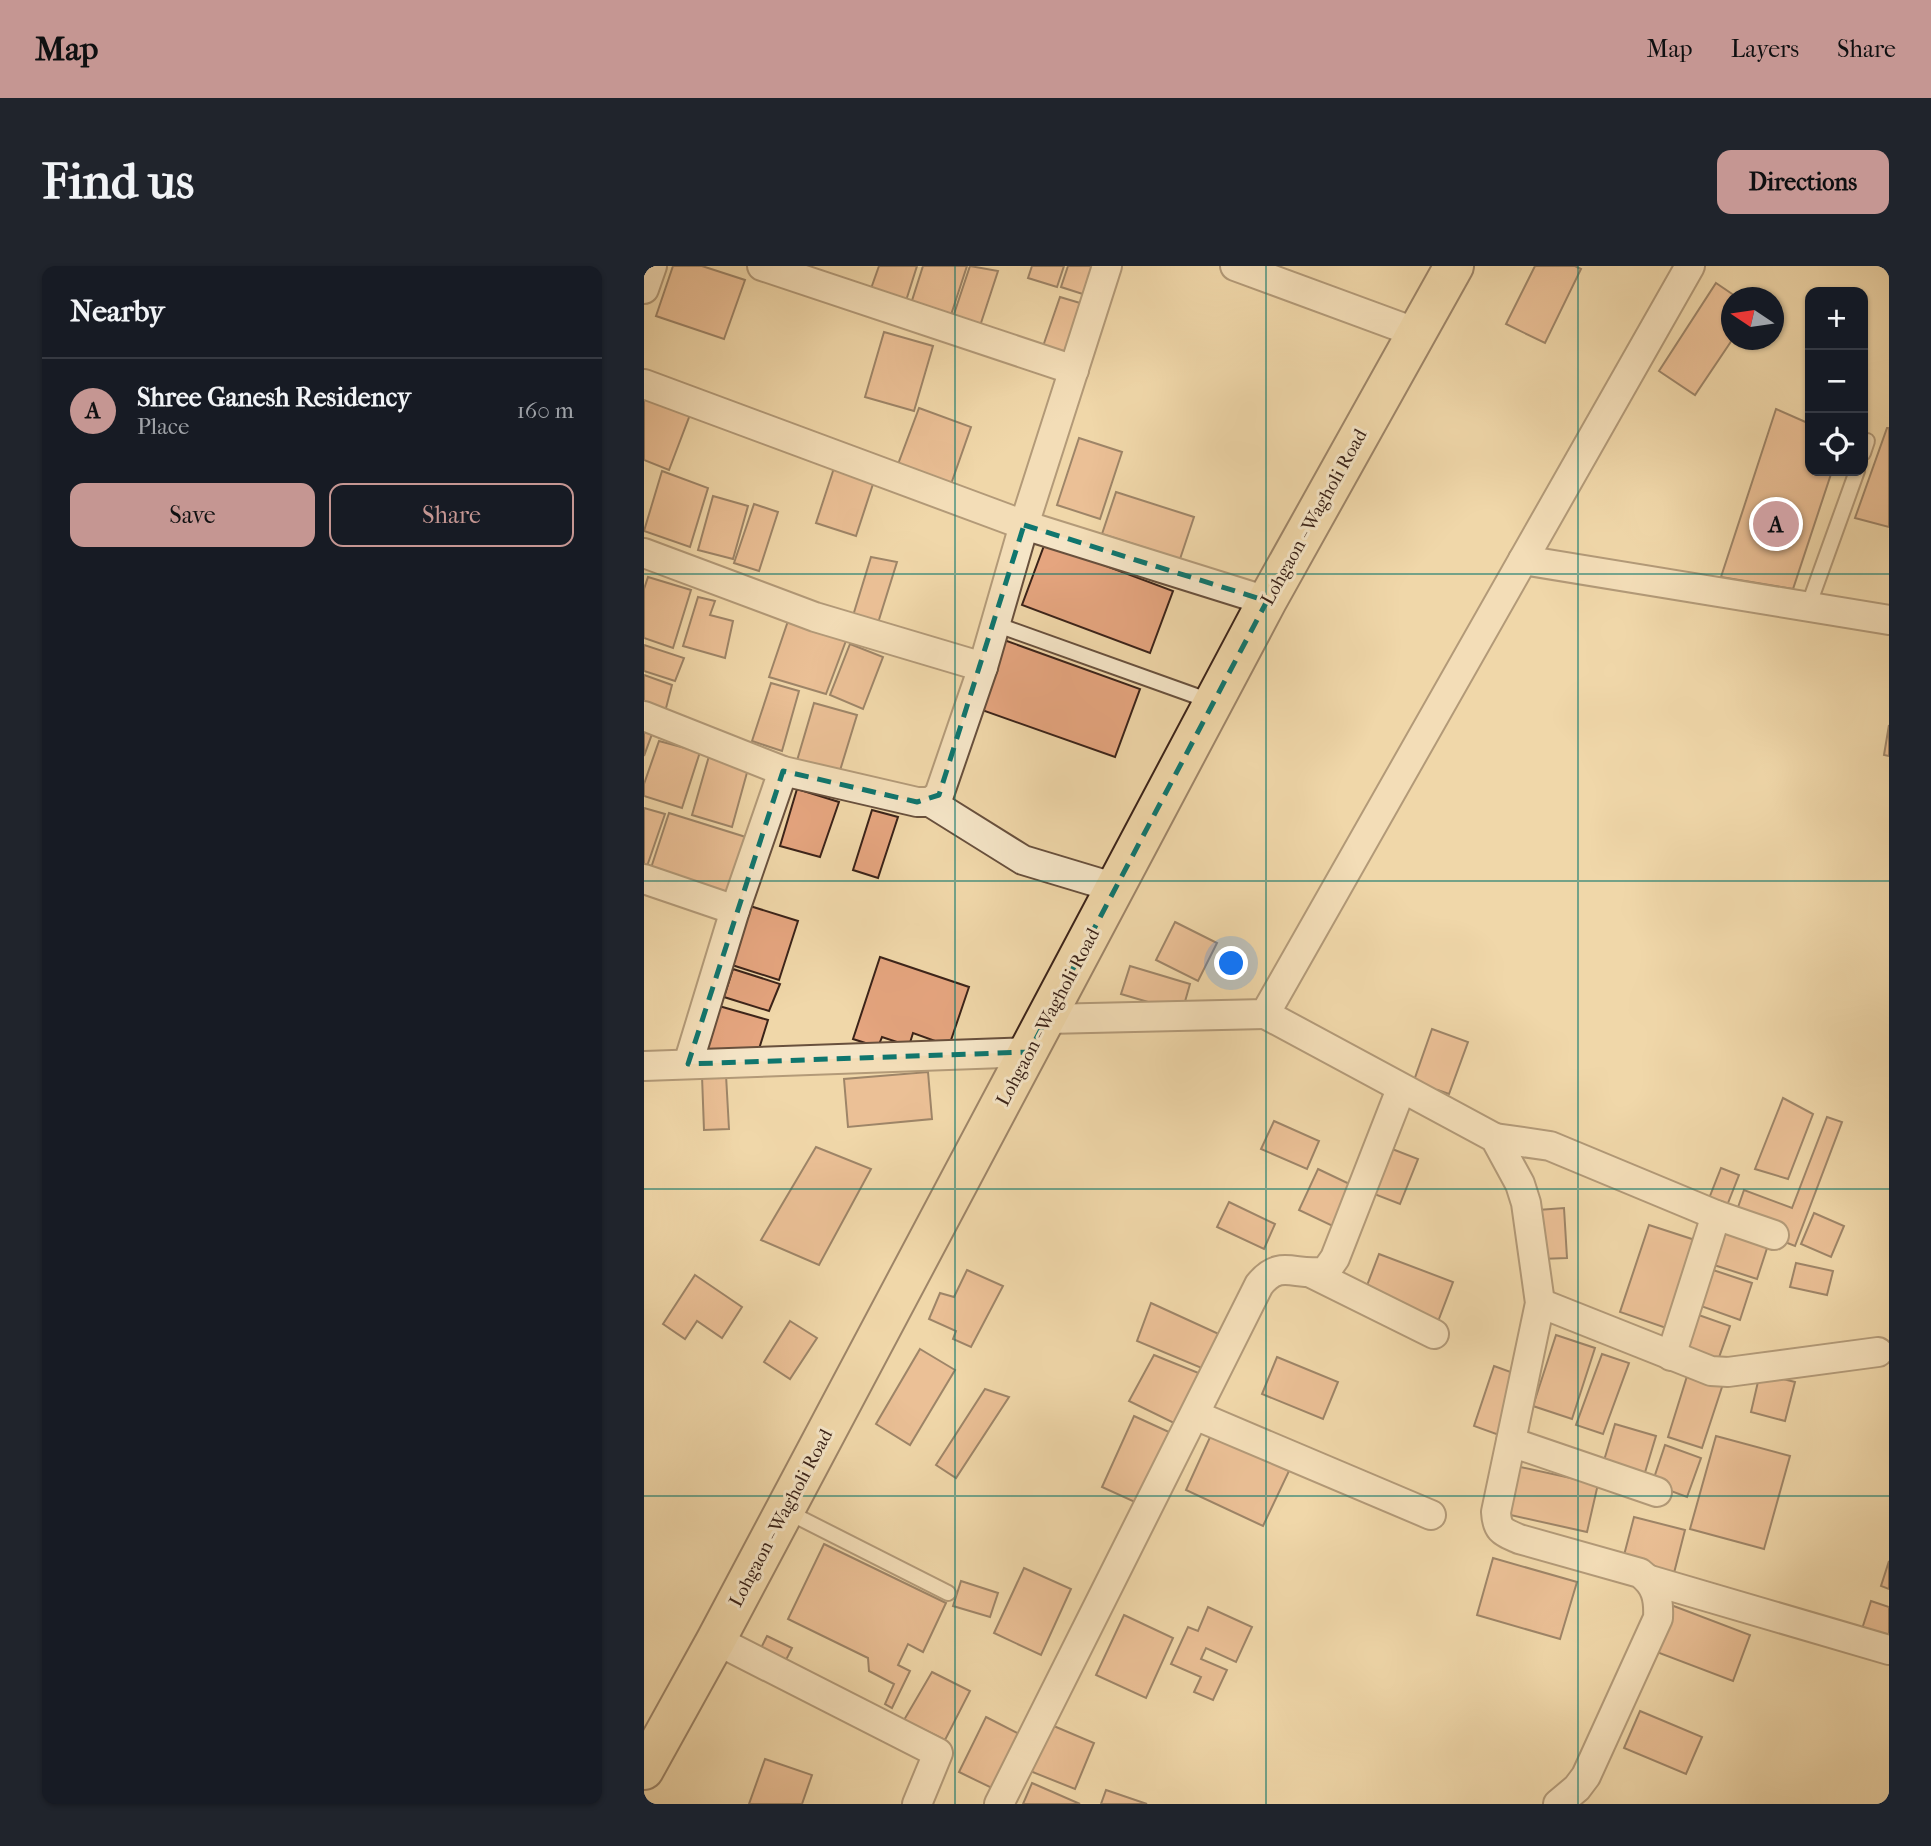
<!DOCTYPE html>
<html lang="en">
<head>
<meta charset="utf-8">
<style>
	:root { --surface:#171b24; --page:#20242c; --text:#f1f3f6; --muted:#9ea1a6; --line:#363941; --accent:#c59692 }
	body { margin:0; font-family:"IM FELL French Canon",serif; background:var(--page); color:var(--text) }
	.controls { position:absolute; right:21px; top:21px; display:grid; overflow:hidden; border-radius:14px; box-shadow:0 2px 5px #0004 }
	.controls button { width:63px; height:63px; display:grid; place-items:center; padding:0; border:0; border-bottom:2px solid var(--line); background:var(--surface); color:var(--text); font:35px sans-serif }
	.compass { position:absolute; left:1077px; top:21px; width:63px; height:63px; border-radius:50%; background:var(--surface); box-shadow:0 2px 5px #0004; rotate:283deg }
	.you { position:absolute; left:588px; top:698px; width:24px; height:24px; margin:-18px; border:5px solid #fff; border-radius:50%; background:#1a73e8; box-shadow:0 0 0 10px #1a73e833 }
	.badge { display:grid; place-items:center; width:46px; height:46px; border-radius:50%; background:var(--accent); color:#111; font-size:23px; font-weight:700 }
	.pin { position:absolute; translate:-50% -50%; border:4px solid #fff; box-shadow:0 2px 7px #0006 }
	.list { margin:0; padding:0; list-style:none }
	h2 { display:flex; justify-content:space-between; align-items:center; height:91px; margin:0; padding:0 28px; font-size:30px }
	h2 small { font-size:23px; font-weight:400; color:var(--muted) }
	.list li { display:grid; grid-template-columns:46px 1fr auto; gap:21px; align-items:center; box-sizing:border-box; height:105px; padding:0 28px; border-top:2px solid var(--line) }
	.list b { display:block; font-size:26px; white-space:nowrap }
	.list p { margin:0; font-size:23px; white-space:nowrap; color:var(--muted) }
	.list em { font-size:23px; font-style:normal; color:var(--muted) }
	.actions { display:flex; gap:14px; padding:21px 28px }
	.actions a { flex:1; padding:16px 0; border:2px solid var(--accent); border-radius:14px; text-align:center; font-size:24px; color:var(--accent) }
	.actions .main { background:var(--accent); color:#111 }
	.icon { flex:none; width:38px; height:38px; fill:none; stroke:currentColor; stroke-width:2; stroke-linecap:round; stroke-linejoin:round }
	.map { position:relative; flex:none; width:1245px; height:1538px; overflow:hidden; border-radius:14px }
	header { display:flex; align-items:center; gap:42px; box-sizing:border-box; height:98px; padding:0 35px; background:var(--accent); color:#111 }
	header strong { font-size:33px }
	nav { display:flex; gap:38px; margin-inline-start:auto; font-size:24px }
	.intro { display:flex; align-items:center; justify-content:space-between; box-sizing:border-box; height:168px; padding:0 42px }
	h1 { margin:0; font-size:49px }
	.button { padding:18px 32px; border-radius:14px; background:var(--accent); color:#111; font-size:24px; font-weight:700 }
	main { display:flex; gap:42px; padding:0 42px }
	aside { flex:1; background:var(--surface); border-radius:14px; box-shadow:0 2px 5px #0004 }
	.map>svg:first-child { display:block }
</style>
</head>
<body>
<header>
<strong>Map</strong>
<nav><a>Map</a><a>Layers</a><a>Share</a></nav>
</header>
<div class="intro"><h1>Find us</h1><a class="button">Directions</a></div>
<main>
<aside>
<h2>Nearby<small></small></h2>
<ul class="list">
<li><span class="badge">A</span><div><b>Shree Ganesh Residency</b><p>Place</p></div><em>160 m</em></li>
</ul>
<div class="actions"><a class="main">Save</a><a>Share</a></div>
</aside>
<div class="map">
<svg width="1245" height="1538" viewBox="0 0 1245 1538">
	<rect width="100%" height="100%" fill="#f0d7a9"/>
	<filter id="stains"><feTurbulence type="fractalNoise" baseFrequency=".00286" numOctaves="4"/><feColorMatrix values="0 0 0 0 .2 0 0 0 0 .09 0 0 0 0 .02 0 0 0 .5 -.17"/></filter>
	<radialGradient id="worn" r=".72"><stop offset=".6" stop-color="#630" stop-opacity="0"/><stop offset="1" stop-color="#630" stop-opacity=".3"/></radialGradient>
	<!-- building -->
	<g fill="#e5a57f" stroke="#3b2319" stroke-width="2">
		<polygon points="29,0 58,0 101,14 80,73 12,50"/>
		<polygon points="235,0 273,0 260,41 224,31"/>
		<polygon points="279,0 323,0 304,58 265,44"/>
		<polygon points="326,0 354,5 335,63 308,54"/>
		<polygon points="388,0 420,0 413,21 384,12"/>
		<polygon points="424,0 459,0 448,31 417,21"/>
		<polygon points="891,0 931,0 937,3 901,77 862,58"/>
		<polygon points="1072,17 1094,32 1087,32 1088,74 1051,129 1015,105"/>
		<polygon points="416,31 446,40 428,99 396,89"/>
		<polygon points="240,66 289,80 270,145 221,131"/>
		<polygon points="0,128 47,146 25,204 0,194"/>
		<polygon points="275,142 327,161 306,221 253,201"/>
		<polygon points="1132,143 1166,158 1166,205 1188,205 1149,323 1077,311"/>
		<polygon points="1243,162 1245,162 1245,261 1211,252"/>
		<polygon points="435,172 478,186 456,253 413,239"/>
		<polygon points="190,202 230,215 212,270 172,257"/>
		<polygon points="18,205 64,222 46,281 0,265"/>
		<polygon points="472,226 550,251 536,293 458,268"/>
		<polygon points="69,230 104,240 89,293 54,284"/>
		<polygon points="110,238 134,246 115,305 90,297"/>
		<polygon points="401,277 529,325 506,387 378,339"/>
		<polygon points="227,291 253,296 233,360 208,353"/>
		<polygon points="4,311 47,324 29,382 0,372 0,323"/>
		<polygon points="54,331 71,335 66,349 89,355 81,392 39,380"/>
		<polygon points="144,355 203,372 182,428 125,411"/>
		<polygon points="360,374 496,423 471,491 335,443"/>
		<polygon points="206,378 239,391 219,443 186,429"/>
		<polygon points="0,379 40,392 31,415 0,405"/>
		<polygon points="0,409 28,419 21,446 0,440"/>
		<polygon points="127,417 155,425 138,485 108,475"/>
		<polygon points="170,437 213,449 194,511 152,498"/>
		<polygon points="1245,459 1245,490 1240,489"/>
		<polygon points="0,465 8,468 0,490"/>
		<polygon points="15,475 56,486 38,542 0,530 0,518"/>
		<polygon points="65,490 104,503 88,561 48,549"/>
		<polygon points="153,523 195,536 176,591 136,580"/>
		<polygon points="0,542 21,548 1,606 0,606"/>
		<polygon points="228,544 254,551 234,612 209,604"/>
		<polygon points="25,547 108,573 89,631 6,605"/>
		<polygon points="106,640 154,655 135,714 88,699"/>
		<polygon points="531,656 573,677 554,715 512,694"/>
		<polygon points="236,691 325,721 305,780 269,767 265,780 238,771 234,781 209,773"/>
		<polygon points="486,700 546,718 538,746 477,728"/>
		<polygon points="89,703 136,718 125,745 80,731"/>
		<polygon points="75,740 124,754 115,783 60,786"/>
		<polygon points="788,763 824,776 805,828 794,824 791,835 766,826"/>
		<polygon points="284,806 288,853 204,861 200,813"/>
		<polygon points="82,809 85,863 60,864 58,810"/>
		<polygon points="1139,832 1169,848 1144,913 1111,903"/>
		<polygon points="1183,851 1198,856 1151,980 1133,973 1092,947 1100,924 1148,942"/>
		<polygon points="630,855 675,875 663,903 617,883"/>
		<polygon points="172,881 227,903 175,999 117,974"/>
		<polygon points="743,881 774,893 756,938 725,926"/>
		<polygon points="1077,902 1095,909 1082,942 1064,935"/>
		<polygon points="674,903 714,922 695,963 655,944"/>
		<polygon points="585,936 631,958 620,983 573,961"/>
		<polygon points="920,942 923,992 896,993 894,944"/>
		<polygon points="1170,947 1200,960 1187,991 1157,978"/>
		<polygon points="1005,959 1054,975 1025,1063 976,1046"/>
		<polygon points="1079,960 1125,976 1113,1013 1067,998"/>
		<polygon points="735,988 809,1016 793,1058 719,1030"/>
		<polygon points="1152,997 1189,1005 1183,1029 1146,1021"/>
		<polygon points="1066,1003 1108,1017 1096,1054 1054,1039"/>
		<polygon points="323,1004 359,1020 327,1081 309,1073 312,1065 285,1053 296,1027 310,1031"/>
		<polygon points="51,1009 98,1041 78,1072 53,1055 41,1073 19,1058"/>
		<polygon points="507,1037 577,1069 560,1103 493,1075"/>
		<polygon points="1049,1047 1086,1060 1072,1100 1035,1088"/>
		<polygon points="146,1055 173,1072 146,1113 120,1096"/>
		<polygon points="912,1069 951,1082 928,1153 889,1140"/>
		<polygon points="276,1083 311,1104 266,1179 232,1158"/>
		<polygon points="958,1088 985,1097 959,1168 932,1159"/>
		<polygon points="510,1089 557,1108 532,1158 485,1135"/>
		<polygon points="633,1091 694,1116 679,1153 618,1128"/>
		<polygon points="850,1100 875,1109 855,1169 830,1160"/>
		<polygon points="1044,1107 1079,1118 1058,1182 1024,1171"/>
		<polygon points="1116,1107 1151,1116 1141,1155 1107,1146"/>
		<polygon points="341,1123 365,1131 312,1212 292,1199"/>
		<polygon points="490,1150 525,1166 493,1237 458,1221"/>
		<polygon points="971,1158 1012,1170 999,1213 958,1201"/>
		<polygon points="567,1169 645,1205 619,1260 542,1224"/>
		<polygon points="1072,1170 1146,1190 1120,1283 1046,1263"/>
		<polygon points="1021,1179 1057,1192 1043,1231 1008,1218"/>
		<polygon points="872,1200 954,1218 943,1266 862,1248"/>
		<polygon points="990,1251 1041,1264 1030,1307 979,1293"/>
		<polygon points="180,1278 302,1337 279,1386 264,1378 254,1399 266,1405 248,1442 241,1438 250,1418 225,1405 224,1392 144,1353"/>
		<polygon points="849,1292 933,1316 916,1373 833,1349"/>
		<polygon points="1245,1295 1245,1323 1237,1320"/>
		<polygon points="380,1302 427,1323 397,1389 350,1367"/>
		<polygon points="317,1315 354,1327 346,1351 309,1340"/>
		<polygon points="1227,1335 1245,1341 1245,1375 1217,1366"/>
		<polygon points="1027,1339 1106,1369 1089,1415 1010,1385"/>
		<polygon points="564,1341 608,1361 592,1396 562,1382 557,1393 583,1404 569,1434 550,1426 557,1411 527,1398 544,1361 554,1365"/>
		<polygon points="480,1349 529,1372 502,1432 452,1409"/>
		<polygon points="123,1370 148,1382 139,1400 114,1388"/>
		<polygon points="288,1406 326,1425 301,1474 260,1454"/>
		<polygon points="996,1445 1058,1471 1042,1508 980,1482"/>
		<polygon points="342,1451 379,1470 352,1524 315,1506"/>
		<polygon points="405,1458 450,1477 431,1523 386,1505"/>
		<polygon points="121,1493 168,1509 158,1538 105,1538"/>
		<polygon points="388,1517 436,1538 379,1538"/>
		<polygon points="462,1524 503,1538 457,1538"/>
	</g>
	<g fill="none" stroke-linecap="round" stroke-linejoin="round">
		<defs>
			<g id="lane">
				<polyline points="1219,187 1223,175"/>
				<polyline points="1164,341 1213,205"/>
				<polyline points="351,358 569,436"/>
				<polyline points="142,1245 304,1327"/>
			</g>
			<g id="street">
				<polyline points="118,0 430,104"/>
				<polyline points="591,0 773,67"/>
				<polyline points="0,23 8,0"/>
				<polyline points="0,118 380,259 623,335"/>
				<polyline points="0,287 171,351 339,401"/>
				<polyline points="879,294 1245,354"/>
				<polyline points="0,450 139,505 273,536 286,536 295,529 339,401 380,259 463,0"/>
				<polyline points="286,536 379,594 472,622"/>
				<polyline points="0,613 91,644"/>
				<path d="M621,748L851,872L876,918L882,937L896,1037L852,1246C853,1265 859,1266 875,1273L996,1307C1012,1319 1015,1332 1014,1352L942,1510L933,1522L914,1538"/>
				<polyline points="403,753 621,748 1046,0"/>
				<polyline points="44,798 91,644 139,505"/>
				<polyline points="0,800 385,786"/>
				<polyline points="851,872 906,880 1072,949 1130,969"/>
				<polyline points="669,1008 790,1068"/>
				<polyline points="896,1037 1067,1105 1084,1106 1234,1086"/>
				<polyline points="1027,1090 1072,949"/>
				<polyline points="551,1149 787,1249"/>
				<polyline points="867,1176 1013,1226"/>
				<polyline points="1006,1314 1245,1384"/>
				<polyline points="72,1374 294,1487 273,1538"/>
				<path d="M355,1538L615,1019C637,991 652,1012 682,1005L691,992L757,823"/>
			</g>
			<polyline id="primary" points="0,1504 72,1374 623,335 810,0"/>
		</defs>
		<!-- lane casing -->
		<use href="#lane" stroke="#68503d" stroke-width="18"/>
		<!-- street casing -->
		<use href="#street" stroke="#68503d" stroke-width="32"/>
		<!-- primary casing -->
		<use href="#primary" stroke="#3b2319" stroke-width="42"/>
		<!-- lane -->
		<use href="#lane" stroke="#f5e5c7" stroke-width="14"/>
		<!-- street -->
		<use href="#street" stroke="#f5e5c7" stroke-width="28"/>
		<!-- primary -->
		<use href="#primary" stroke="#f0d7a9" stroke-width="38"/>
	</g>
	<!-- marked area -->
	<path d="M0 0H1245V1538H0ZM380,259L623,335L385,786L44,798L139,505L273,536L295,529Z" fill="#f0d7a9" fill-opacity=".55" fill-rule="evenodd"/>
	<path fill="none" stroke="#0f766e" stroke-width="5" stroke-dasharray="14 9" stroke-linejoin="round" d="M380,259L623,335L385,786L44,798L139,505L273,536L295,529Z"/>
	<!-- grid -->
	<path fill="none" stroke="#0f766e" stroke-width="2" stroke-opacity="0.55" d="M311,0V1538M622,0V1538M934,0V1538M0,308H1245M0,615H1245M0,923H1245M0,1230H1245"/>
	<g text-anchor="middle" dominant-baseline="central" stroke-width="6" stroke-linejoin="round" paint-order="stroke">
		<!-- street labels -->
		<g font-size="19" fill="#3b2319" stroke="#f5e5c7">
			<text transform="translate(670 251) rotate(-61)">Lohgaon - Wagholi Road</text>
			<text transform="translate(404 751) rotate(-62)">Lohgaon - Wagholi Road</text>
			<text transform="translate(137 1252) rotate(-62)">Lohgaon - Wagholi Road</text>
		</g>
	</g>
	<rect width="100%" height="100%" filter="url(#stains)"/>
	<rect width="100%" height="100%" fill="url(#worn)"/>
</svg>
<div class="controls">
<button>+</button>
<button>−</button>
<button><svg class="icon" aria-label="locate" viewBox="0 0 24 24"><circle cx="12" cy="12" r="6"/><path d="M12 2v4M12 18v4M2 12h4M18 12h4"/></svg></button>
</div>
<svg class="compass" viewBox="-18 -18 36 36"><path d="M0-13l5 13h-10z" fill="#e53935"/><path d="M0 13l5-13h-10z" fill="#9ea1a6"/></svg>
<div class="you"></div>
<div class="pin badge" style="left:1132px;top:258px">A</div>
</div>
</main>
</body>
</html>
